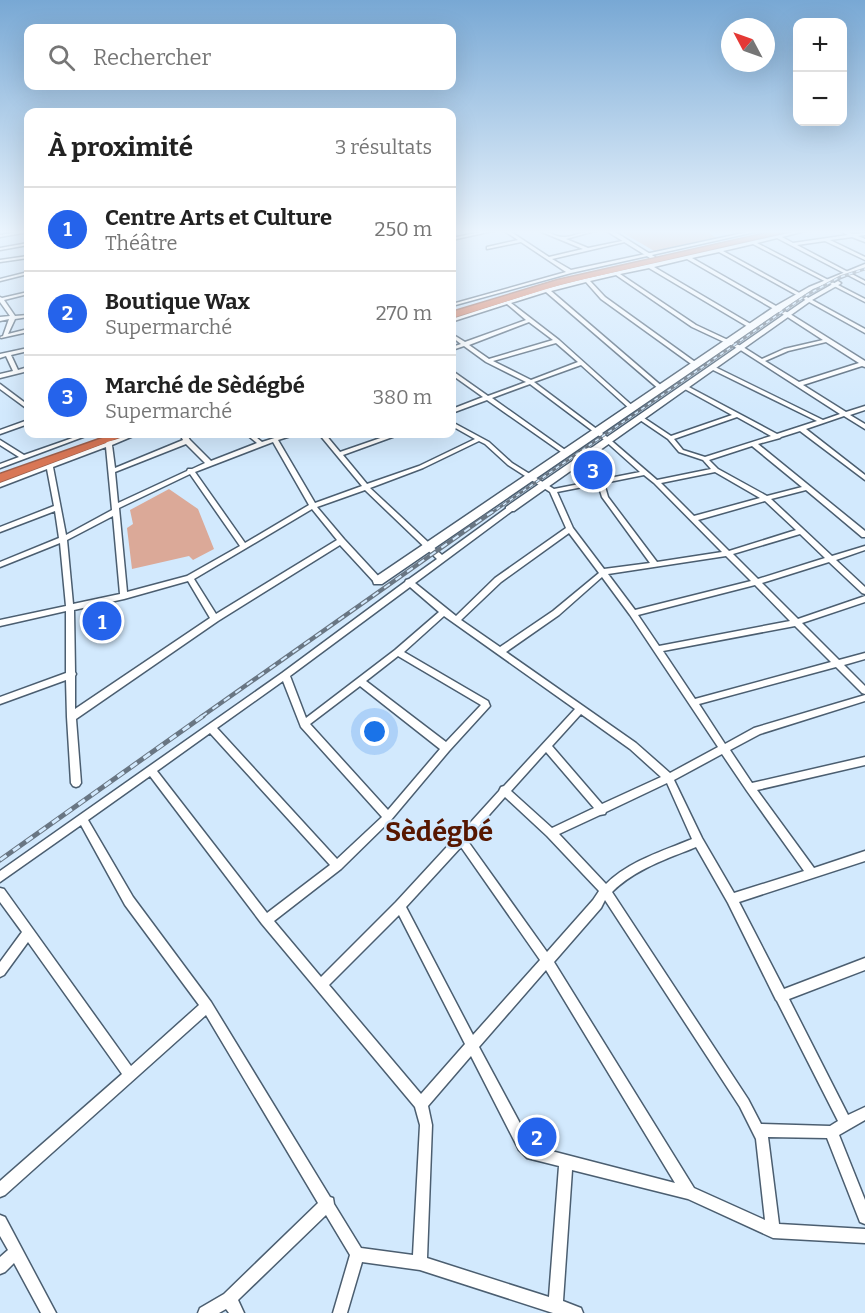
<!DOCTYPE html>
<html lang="fr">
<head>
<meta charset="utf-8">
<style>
	:root { --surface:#fff; --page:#f6f6f6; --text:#222; --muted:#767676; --line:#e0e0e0; --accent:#2563eb }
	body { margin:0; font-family:Bitter,serif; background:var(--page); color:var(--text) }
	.controls { position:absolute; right:18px; top:18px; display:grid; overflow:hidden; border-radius:12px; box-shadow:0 6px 24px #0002 }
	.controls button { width:54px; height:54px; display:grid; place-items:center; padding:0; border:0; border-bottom:2px solid var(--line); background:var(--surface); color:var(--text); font:30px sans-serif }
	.compass { position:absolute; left:721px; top:18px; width:54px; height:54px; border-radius:50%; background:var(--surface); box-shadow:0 6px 24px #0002; rotate:311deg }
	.you { position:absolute; left:375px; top:732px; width:21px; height:21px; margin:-15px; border:4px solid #fff; border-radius:50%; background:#1a73e8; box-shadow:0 0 0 9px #1a73e833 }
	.badge { display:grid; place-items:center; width:39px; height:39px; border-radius:50%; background:var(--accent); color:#fff; font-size:20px; font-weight:700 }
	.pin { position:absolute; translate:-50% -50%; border:3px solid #fff; box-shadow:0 2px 6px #0006 }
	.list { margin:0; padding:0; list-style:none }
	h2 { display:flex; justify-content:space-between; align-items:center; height:78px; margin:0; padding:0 24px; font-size:26px }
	h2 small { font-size:20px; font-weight:400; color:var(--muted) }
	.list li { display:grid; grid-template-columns:39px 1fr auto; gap:18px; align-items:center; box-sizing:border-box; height:84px; padding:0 24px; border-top:2px solid var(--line) }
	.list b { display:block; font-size:22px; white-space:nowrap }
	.list p { margin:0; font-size:20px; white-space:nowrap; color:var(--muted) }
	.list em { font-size:20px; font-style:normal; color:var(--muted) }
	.icon { flex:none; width:33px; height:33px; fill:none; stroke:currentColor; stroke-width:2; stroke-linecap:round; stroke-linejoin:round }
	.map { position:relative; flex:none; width:865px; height:1313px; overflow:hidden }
	.search { position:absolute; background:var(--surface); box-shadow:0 6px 24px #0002; left:24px; top:24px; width:432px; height:66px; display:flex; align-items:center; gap:15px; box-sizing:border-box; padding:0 21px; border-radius:12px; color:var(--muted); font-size:22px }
	.panel { position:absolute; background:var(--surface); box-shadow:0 6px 24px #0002; left:24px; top:108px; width:432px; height:330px; border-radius:12px }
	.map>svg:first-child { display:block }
</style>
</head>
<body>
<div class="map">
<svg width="865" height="1313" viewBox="0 0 865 1313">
	<rect width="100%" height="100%" fill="#d2e9fd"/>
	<!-- green -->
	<g fill="#dba998">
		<polygon points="618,230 704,230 718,239 656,252"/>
		<polygon points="169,489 198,509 214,549 193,560 189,556 132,569 127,528 133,524 130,510"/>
	</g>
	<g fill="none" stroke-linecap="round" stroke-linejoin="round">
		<defs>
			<g id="street">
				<polygon points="28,230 28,232 0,237 0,235"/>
				<polygon points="490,230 497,230 452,240 452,238"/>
				<path d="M503,230H508L549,257L583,249L537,230C547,230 556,238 565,237C576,236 586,230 598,230L566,239L588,248L627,240L629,241L552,259L571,270L757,230H764L571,273L452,306V304L566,272L521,242L487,249V247L518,240Z"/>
				<path d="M802,230H808L782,237L793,243L848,235L838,230H843L853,234L865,233V235L858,236L865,239V242L852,237L830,240L865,257V260L825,241L797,245L865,281V284L777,238L757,243L865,299V302L753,244L723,251L865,329V333L719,252L692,258L790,314L865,361V367L862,366L803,385L846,412L865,406V410L850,415L865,424V429L844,416L806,429L865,475V480L800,431L781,437L780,438L758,444L865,531V537H862L806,490L771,499L832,556L865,546V550L836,560L865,587V594L862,593L829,562L762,583L798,619L865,596V602L802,623L839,660L865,653V659L844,665L865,686V694L862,693L836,667L699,704L725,744L754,728L865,695V701L760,734L730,750L752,783L865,757V765L757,790L814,868L865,851V861L739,902L784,989L865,958V970L789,999L848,1115L865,1107V1120L839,1135L865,1200V1224L860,1222L827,1138L768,1137L779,1224L865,1229V1243L773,1238L688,1199L572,1170L563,1301L581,1308L583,1313H553L420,1270L362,1262L347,1313H333L350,1255L326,1215L238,1300L244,1313H229L226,1309L219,1313H198L200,1308L224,1294L318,1203L206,1015L5,1195L0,1197V1181L122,1074L28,942L4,975L0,977V962L22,932L0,902V888L4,889L131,1066L199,1005L125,905L81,825L0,882V871L282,673L405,582L406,580L409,579L437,559L365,490L317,507L344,539L381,579L382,581L381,583H375L340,545L218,621L76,719L81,783L79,786L76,787L73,786L71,783L67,717L66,680L0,704V697L66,673V611L0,626V620L66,606L60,543L0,567V562L59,538L55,511L0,532V527L54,506L47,469L0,487V483L106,443L107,441C118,441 127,433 138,434L112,445L115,468L183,440L180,434H186L190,440L211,461L257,443L246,434H252L262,442L287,434H295L294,435L278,440L315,503L362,486L319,434H325L340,452L392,434H399L398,435L343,455L367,484L419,466L475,439L452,426V422L489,442L512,463L554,489L640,472L602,438L530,384L492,398L568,452V454H564L487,400L452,413V409L483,397L452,375V371L454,372L488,396L526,382L486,362L464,346L452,350V347L461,344L452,337V334L465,342L526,320L507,304L454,321H452V319L545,289L584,279ZM687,259L786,316L823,340L784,349L762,359L743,347L696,325L620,274L649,268L750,328H754V326L654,267ZM616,275L692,327L739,349L840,414L823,420L715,367H711V369L817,421L777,434L687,386H683V388L732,415L671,436L644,418H640V420L668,439L679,452L703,460L711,469L657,480L606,436L534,382L581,365L631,410L636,409L559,340L511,303L546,292L660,390H664V388L551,291L586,282L601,299L694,366H698V364L605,297L590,281ZM529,322L553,340L489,359L469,345ZM826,342L859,363L799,382L765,361L788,351ZM556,343L578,362L531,380L493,361ZM737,417L771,436L705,457L683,450L674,439ZM479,441L485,444L508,465L550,492L566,528L495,578L456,616L415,583L512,511V507H508L442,555L370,488L423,468ZM273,442L309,505L245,543L195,472ZM186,444L205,463L192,469H188L187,471L118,503L115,472ZM752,446L802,487L767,496L718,469L709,460ZM106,447L112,510L66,535L53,467ZM715,472L760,498L694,516L661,483ZM190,474L240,546L187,576L127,592L119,508ZM644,475L654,483L722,552L657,562L608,497L604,483ZM598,484L602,497L650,563L604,569L573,528L557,492ZM765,501L796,530L729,551L698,520ZM312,509L337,540L216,614L194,579ZM113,516L120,594L73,604L67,540ZM569,533L599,573L553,611L500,647L461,620L501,582ZM800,534L825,558L758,579L733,554ZM726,556L751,581L635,610L608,574ZM602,577L630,615L718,747L670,773L636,743L506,652L559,615ZM188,581L210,618L75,709V676L76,674L75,672L74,610L124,599ZM755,585L790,621L659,646L638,615ZM410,587L439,612L395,650L306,718L290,676ZM444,616L575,709L504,786L501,787L499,791L460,834L456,835L455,838L396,902L321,977L274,921L341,869L391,820L449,751L490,706L488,701L404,652ZM795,626L831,662L695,699L663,651ZM398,656L481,705L446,742L366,681ZM283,681L301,727L382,817L337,859L217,728ZM360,686L440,749L388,810L310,724ZM581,714L630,749L661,777L602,804L552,746ZM210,733L330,865L267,913L157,771ZM546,752L594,808L552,828L511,791ZM722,754L747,791L804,871L734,893L702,838L674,780ZM150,776L262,924L415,1107L420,1125L413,1255L361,1248L334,1204L333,1198L330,1197L211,1002L133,897L88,820ZM667,783L692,839C663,851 629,861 606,884L559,834L600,815L605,814L606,812ZM505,797L547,836L599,891L593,900L547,952L467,840ZM461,847L540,960L473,1035L406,907ZM696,847L728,903L776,1000L777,1001L838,1121L830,1126L761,1124L748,1099L612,892C635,869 667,859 696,847ZM605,900L740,1107L756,1139L765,1220L694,1188L554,962L601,908ZM399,915L465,1044L421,1094L329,985ZM546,970L675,1183L536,1147L529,1140L479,1047ZM471,1056L519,1150L527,1158L559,1166L549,1297L427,1258L432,1125L428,1106Z"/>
				<polygon points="28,243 28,245 0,250 0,248"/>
				<polygon points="28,256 28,258 0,262 0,260"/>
				<polygon points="28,272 28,274 0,281 0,279"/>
				<polygon points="28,292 28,294 4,300 15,316 28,315 28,317 15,319 8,334 28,329 28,332 1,338 0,337 3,336 9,319 0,321 0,317 10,316 0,302 0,297 2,298"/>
				<polygon points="28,348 28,351 11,355 18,370 28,367 28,371 0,378 0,374 13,371 6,356 0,358 0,354"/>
				<polygon points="0,384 28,405 28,409 26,408 0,389"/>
				<polygon points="28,420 28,424 0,434 0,430"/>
				<polygon points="84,434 91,434 0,468 0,464 19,457 0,445 0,440 24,455"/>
				<polygon points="0,1215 5,1217 56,1313 41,1313 14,1263 5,1272 0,1274 0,1257 8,1250 0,1236"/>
			</g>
			<g id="secondary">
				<polygon points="605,230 612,230 655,257 650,258"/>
				<polygon points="865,264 865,268 813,289 780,311 382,584 374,584 373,581 374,578 774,307 809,287"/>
				<polygon points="838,281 841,283 840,284 812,300 514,511 506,511 506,507 808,298"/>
			</g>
			<g id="highway">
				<polygon points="781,230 794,230 563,284 452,318 452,312 558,280"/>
				<polygon points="114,434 129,434 0,482 0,474"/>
			</g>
		</defs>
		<!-- street casing -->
		<use href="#street" stroke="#4b5e70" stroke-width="3"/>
		<!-- secondary casing -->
		<use href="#secondary" stroke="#4b5e70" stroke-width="3"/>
		<!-- highway casing -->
		<use href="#highway" stroke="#9d604d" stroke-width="3"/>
		<!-- street -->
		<use href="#street" fill="#fff" fill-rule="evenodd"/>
		<!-- secondary -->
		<use href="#secondary" fill="#fff" fill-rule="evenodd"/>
		<!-- highway -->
		<use href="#highway" fill="#d97756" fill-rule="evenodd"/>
		<defs>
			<polyline id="rail-far2" points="490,514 805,296 840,277 865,269"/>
			<polyline id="rail-far1" points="201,717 492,512"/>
			<polyline id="rail" points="0,860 203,716"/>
		</defs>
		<!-- rail-far2 casing -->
		<use href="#rail-far2" stroke="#697683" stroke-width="3"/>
		<!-- rail-far1 casing -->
		<use href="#rail-far1" stroke="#697683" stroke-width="4.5"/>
		<!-- rail casing -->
		<use href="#rail" stroke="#697683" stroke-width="5"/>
		<!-- rail-far2 -->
		<use href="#rail-far2" stroke="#d2e9fd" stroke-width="1.5" stroke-dasharray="4" stroke-linecap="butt"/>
		<!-- rail-far1 -->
		<use href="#rail-far1" stroke="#d2e9fd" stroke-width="2" stroke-dasharray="7" stroke-linecap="butt"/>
		<!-- rail -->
		<use href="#rail" stroke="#d2e9fd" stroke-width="3" stroke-dasharray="8" stroke-linecap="butt"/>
	</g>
	<!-- shaded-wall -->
	<polygon fill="#748fa7" points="106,606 109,613 112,628 98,632 95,626 93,626 90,619 94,618"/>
	<!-- building -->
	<polygon fill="#a5ccef" stroke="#748fa7" stroke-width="1.5" points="106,606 109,621 95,625 94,618 90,619 89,611"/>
	<!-- sky -->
	<linearGradient id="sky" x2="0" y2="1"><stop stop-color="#78a8d4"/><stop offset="0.56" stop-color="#ebf5fe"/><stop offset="1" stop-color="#ebf5fe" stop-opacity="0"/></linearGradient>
	<rect width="865" height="414" fill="url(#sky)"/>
	<g text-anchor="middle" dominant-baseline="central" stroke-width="5" stroke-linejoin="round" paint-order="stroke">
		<!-- near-neighbourhood labels -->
		<g font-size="27" font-weight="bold" fill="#571700" stroke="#d2e9fd">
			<text x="439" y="832">Sèdégbé</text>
		</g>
	</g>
</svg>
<div class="controls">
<button>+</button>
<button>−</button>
</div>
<svg class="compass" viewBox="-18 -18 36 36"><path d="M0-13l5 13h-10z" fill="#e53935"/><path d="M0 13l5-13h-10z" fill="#767676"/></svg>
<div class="you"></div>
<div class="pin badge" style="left:102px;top:621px">1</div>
<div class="pin badge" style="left:537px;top:1137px">2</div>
<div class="pin badge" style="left:593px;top:470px">3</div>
<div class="search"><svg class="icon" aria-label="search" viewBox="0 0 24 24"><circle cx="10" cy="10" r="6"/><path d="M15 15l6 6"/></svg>Rechercher</div>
<section class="panel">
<h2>À proximité<small>3 résultats</small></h2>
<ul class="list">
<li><span class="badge">1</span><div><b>Centre Arts et Culture</b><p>Théâtre</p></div><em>250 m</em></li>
<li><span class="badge">2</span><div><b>Boutique Wax</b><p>Supermarché</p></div><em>270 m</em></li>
<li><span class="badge">3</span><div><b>Marché de Sèdégbé</b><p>Supermarché</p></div><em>380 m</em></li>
</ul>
</section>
</div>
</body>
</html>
